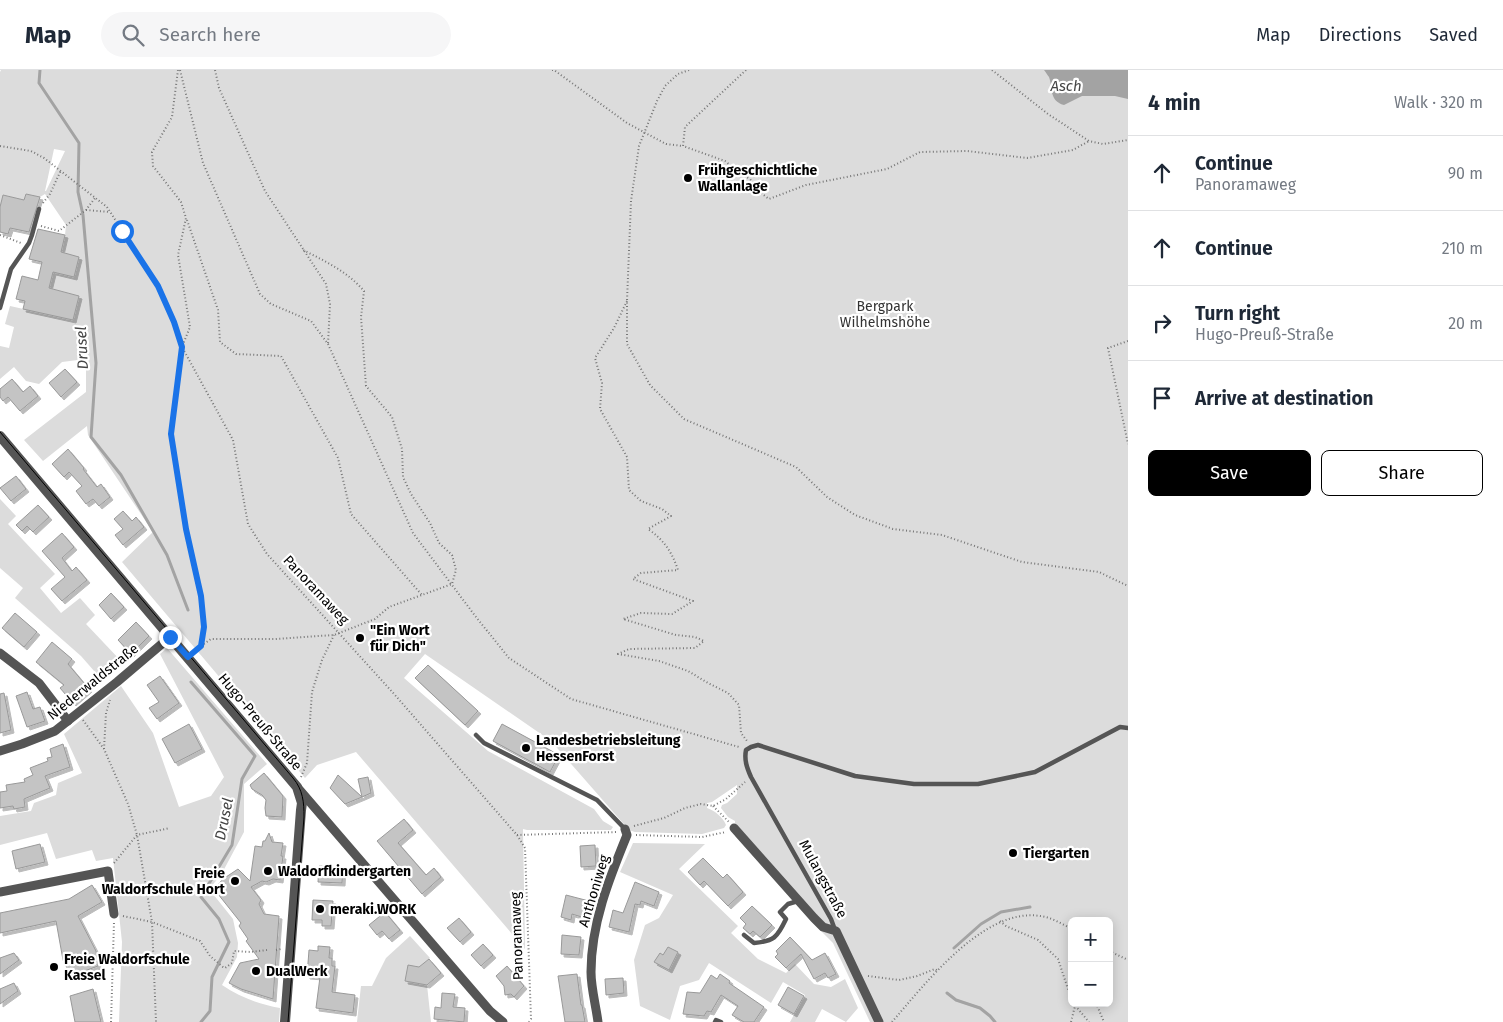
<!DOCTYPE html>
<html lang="en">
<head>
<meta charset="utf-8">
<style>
	:root { --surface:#fff; --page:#f6f6f7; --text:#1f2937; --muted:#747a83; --line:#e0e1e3; --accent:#000 }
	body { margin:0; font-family:"Fira Sans",sans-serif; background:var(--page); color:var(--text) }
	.controls { position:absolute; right:15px; bottom:15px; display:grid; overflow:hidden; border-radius:8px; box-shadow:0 2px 12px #0003 }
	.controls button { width:45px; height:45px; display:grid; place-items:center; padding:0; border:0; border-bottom:1px solid var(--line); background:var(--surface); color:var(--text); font:25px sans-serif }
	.stop { position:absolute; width:15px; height:15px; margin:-11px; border:4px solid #1a73e8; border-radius:50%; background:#fff }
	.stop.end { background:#1a73e8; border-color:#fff; box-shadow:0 1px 5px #0008 }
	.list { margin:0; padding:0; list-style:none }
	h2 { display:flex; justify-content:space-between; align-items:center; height:65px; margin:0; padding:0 20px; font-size:21px }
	h2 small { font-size:16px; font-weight:400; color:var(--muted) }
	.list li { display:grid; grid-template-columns:32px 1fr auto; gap:15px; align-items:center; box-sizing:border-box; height:75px; padding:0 20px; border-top:1px solid var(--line) }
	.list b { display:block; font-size:19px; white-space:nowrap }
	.list p { margin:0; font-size:16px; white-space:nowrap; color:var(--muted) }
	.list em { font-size:16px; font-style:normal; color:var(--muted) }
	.actions { display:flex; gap:10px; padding:15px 20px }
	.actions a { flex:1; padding:11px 0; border:1px solid var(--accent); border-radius:8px; text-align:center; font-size:18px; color:var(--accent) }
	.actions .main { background:var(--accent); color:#fff }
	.icon { flex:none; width:28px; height:28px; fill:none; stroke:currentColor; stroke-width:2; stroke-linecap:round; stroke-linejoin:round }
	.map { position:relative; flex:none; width:1128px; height:952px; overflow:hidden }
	header { display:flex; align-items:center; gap:30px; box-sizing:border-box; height:70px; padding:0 25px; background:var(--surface); border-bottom:1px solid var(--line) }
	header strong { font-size:24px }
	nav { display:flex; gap:28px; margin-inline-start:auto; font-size:18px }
	.search { width:350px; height:45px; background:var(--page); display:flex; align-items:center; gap:12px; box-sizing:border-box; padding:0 18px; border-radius:28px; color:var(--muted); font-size:19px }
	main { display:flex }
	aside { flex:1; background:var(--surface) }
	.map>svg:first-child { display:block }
</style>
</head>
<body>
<header>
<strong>Map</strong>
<div class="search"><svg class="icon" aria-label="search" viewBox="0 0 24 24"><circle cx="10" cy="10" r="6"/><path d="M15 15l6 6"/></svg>Search here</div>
<nav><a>Map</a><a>Directions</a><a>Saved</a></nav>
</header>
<main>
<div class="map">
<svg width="1128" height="952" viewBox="0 0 1128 952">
	<defs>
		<filter id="shadow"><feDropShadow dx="3" dy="3" stdDeviation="0" flood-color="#0004"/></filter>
	</defs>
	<rect width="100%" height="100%" fill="#fff"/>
	<!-- green -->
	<g fill="#dcdcdc" fill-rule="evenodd">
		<path d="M1,0H1128V952H870L833,873L812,852L735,766V751L728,747L721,738L722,735L727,733L737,724V715L712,732L707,733V738C715,741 723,747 726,755L724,758L702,764L635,762L629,760L551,671L425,584L404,608L488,681L594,739L603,751L613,757L611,760H527L523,759L525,879L356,682L317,695L305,708L122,492L153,462L88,365L87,356L43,391L24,370L86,322V289L62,292L39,314L26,311L14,297L0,309V276L9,278L14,257L5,254L10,236L73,250L79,226L49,218L58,182L65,165L66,155L45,124L40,127L26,124L24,130L3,125L0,137V2ZM54,79L65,81L46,121H45ZM1072,851H1109V933H1072Z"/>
		<polygon points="0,429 16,446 8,454 55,504 40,518 61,543 80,528 95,545 86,554 121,591 102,610 81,586 15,528 23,518 0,498"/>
		<path d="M167,578L267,694L244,714V762L221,805L209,819L233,849L238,873L237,887L222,915C240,927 258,934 280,938L279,952H119L122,872L113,788L96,791L92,780L56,789L47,763L0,775V746L31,741L34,733L56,725L58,713L82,703L64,664L121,616L153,663L179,737L211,726L224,707L160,584Z"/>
		<polygon points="633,773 705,774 679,799 738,856 731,863 758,889 786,903 795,894 814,914 831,917 845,909 858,938 846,952 822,939 815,952 790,952 805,925 783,912 771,933 709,893 699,910 680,916 670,950 640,936 634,890 645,855 659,848 673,825 620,802"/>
		<polygon points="410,866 430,888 405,911 427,915 431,952 357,952 361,916 372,916 386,888"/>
	</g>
	<!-- water -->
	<path fill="#a3a3a3" d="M1044,0H1128V29L1115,26H1082L1064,35C1049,31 1053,18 1049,7C1047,5 1046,2 1044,0Z"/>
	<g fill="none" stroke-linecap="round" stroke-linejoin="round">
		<!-- stream -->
		<g stroke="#a3a3a3" stroke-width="3">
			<polyline points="40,0 39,13 79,73 78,122 83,145 96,293 91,367 121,405 167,485 188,540"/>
			<polyline points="191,612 255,686 242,709 232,775 201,827 219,849 229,872 212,907 210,941 201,952"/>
			<polyline points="954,878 981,854 1001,842 1030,837"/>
			<polyline points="947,923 956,930 980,938 990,946 995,952"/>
		</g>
	</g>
	<!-- building -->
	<g fill="#c4c4c4" stroke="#999" filter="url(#shadow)">
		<polygon points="26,124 40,127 29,162 10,158 8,164 0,162 0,137 3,125 24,130"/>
		<polygon points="38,159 65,165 61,182 79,187 74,207 53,202 49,218 79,226 73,250 23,239 25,231 16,229 22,206 38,210 42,192 29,189"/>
		<polygon points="65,299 77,312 61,327 49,313"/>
		<polygon points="12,309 23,322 30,316 38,326 20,341 8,327 3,331 0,327 0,319"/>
		<polygon points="68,379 84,398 83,399 97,417 101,414 110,427 99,436 93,429 86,434 76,421 82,416 69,402 64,407 52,394"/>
		<polygon points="16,406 26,419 11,431 0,418"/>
		<polygon points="38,435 49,447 33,462 27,456 22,461 16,455"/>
		<polygon points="123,441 132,451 136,447 144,457 123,475 115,465 123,459 114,449"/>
		<polygon points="62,463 74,477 62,488 72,501 76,497 87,510 62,531 51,519 65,507 42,481"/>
		<polygon points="111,523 124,537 111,549 99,535"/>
		<polygon points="15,543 37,562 24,577 2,558"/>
		<polygon points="136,552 149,566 131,584 118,570"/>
		<polygon points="52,572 72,589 68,594 89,619 73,633 60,618 64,615 36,592"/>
		<polygon points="428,595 478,641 465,655 415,608"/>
		<polygon points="160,606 179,633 157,649 149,638 159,632 147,615"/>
		<polygon points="27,622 33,639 40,637 45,651 27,657 16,626"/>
		<polygon points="4,623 11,660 0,663 0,624"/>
		<polygon points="189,654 202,679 175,693 162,669"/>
		<polygon points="502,654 559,685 550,702 493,671"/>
		<polygon points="63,674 70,697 45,706 50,718 24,729 25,737 14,739 13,736 0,738 0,722 7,721 6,715 25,712 24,709 33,705 30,698 48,691 47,688 52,687 50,679"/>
		<polygon points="264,703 283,726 282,747 266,746 265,738 266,730 262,725 252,719 250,715"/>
		<polygon points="338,705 362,727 345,734 330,718"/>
		<polygon points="368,707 371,723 362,727 358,709"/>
		<polygon points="404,749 413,760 398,773 426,805 434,798 441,807 422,824 377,771"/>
		<polygon points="269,763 272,772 283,773 281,786 283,786 280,810 273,809 266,812 262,811 251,817 261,830 259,834 264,844 279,846 273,929 241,919 229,913 240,893 259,889 246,871 248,869 239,856 241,853 214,819 223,809 238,799 250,811 255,776 262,777 263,771 265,771"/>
		<polygon points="40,774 45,792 16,799 12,781"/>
		<polygon points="595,775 596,796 581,797 580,776"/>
		<polygon points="703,788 723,808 727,804 743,822 728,836 704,811 700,815 688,802"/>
		<polygon points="319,796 343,797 342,813 318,812"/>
		<polygon points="635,812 659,822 654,836 641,831 640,835 635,834 629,862 609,857 613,840 623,843"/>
		<polygon points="92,815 102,832 78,846 96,881 98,896 71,906 63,890 56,851 0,863 0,843 69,829"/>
		<polygon points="566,825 589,831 585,848 572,844 571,850 561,847"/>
		<polygon points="313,830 333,831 331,856 322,856 322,850 312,850"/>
		<polygon points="752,836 772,855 760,867 753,861 750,864 743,858 746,854 740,848"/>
		<polygon points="385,842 400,860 389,869 382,861 377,865 369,855"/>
		<polygon points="459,848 471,862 460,872 447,858"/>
		<polygon points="562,865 581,867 579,885 561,884"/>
		<polygon points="790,867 812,890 825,883 836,904 828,908 825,903 814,909 801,884 786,898 775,887 778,884 776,881"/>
		<polygon points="483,874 493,885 481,896 471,885"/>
		<polygon points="318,876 330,877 329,888 332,888 332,896 335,896 332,922 355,925 353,943 316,938 320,907 307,906 309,880 318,881"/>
		<polygon points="668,877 678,882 669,900 654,892 660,883 663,885"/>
		<polygon points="14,883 19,890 0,904 0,888"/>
		<polygon points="429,889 441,903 427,915 405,911 408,895 419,897"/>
		<polygon points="507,896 524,916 514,927 511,924 505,925 504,916 496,906"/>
		<polygon points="577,904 581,935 582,935 585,952 565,952 558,906"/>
		<polygon points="720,904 730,911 729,913 764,937 754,952 744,952 732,945 738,936 721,925 711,942 707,941 704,946 683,944 687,922 700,923 711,905 717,909"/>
		<polygon points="623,908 624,923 606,925 605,909"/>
		<polygon points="14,913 18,921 0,934 0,919"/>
		<polygon points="788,917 804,926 794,944 778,935"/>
		<polygon points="93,919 101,952 75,952 70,926"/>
		<polygon points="442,923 455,924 453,937 465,938 464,952 434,949 435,937 441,938"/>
	</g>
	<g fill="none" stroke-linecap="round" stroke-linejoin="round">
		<!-- path -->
		<g stroke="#777" stroke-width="2" stroke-dasharray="1 2.5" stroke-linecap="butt">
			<polyline points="178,0 172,47 152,82 153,96 181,132 186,148 178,185 190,257 182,277 171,364 186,459 201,526 204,557 201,576 195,581"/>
			<polyline points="180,0 203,93 260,224 271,234 311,251 328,274 413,463 476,547 509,588 571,629 739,677"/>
			<polyline points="215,0 219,18 265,121 326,214 330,234 328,274"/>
			<polyline points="552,0 554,0 627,53 666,74 683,76"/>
			<polyline points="689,0 678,4 665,16 657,31 639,76 631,131 627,231 627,274 650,315 684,349 796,397 827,427 855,445 893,459 942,465 1022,492 1099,502 1128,516"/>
			<polyline points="746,0 685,57 683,76 725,91 741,104 750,109 761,123 769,129 806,115 887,99 920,82 967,81 1027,88 1073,80 1089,71"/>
			<polyline points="992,0 1048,44 1089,71 1103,74 1128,70"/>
			<polyline points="0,76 31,81 44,88 107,137 158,216 175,252 182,277 233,370 248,454 267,484 395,625 517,765 525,778 531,949 529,952"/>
			<polyline points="43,133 50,124 61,100"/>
			<polyline points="86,140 110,142"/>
			<polyline points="187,150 218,240 220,272 236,284 281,286 338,388 351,444 422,525"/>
			<polyline points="41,156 59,161 86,140 95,128"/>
			<polyline points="0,165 21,173"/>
			<path d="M627,231L614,258L595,288L602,313L600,339L627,387L629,420L641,431L662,439L671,446L648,459C664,470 672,482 678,500L641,503L633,509L693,531L672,544L641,543L623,549L676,565L695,567L704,571L695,578L629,579L618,584L659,591L688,601L708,613L728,623L739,635L741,663L747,671"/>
			<polyline points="1128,271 1108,278 1128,374"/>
			<path d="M201,576L211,569H275L334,565L375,549L389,537L452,514L456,500L452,485L439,473L430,453L411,424L403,407L402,379L392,347L366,316L361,247L364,221C348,202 325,191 303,180"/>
			<polyline points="83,650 104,679 128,734 137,765 152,852 156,952"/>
			<polyline points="104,679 106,643 110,630"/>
			<polyline points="301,707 307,693 312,622 322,590 334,565"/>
			<polyline points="713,736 729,752"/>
			<polyline points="634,756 664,748 685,738 701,734 713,736 726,729 745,712"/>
			<polyline points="517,765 617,762"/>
			<polyline points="636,765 702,767 726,762"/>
			<polyline points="114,793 137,765 170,758"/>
			<polyline points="123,846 152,852 200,871 210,886 223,897 225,898 232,893 234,881 251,882 267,880"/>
			<polyline points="1000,851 1006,856 1038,870 1058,889 1072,931"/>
			<polyline points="276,880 281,879"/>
			<polyline points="1109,881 1128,890"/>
			<polyline points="868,906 899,910 917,906 935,899 938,901"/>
			<polyline points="1073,933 1089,952"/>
			<polyline points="1096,933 1104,952"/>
			<polyline points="111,952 114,852"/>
			<path d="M892,952C925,914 984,837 1040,846C1051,847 1062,854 1072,859"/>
			<polyline points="1071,952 1075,936 1081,933"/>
		</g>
		<!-- service -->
		<g stroke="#555" stroke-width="4.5">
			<polyline points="0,238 11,199 29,173 32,165 39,139"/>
			<polyline points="476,665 484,673 597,730 625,759"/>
			<path d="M835,860L831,849L751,707C747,698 744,690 746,680L751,677L758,675L855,706L914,714H978L1035,702L1120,657L1128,658"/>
			<path d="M744,865L754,873C774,871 777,868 786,849L780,842L788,834L798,831"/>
			<polyline points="715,952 716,950 721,952"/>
		</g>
		<!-- minor -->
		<g stroke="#555" stroke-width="9">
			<polyline points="0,583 39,613 68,651"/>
			<polyline points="0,681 22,674 55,661 117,612 170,567"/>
			<polyline points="297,717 490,941 503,952"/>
			<polyline points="734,758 814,848 823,857 836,861 879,952"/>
			<polyline points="0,822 108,801 114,844"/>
			<path d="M598,952C596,936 591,918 591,902C591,854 609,809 627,765L625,759"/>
		</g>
		<!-- tertiary -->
		<polyline stroke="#555" stroke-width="10" points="0,366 297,717 302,733 301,740 285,952"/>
		<!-- tram -->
		<path stroke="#000" stroke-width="1" d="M0,362L293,708C303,720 304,732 304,747L288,952"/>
	</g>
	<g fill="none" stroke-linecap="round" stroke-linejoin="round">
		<!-- route -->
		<polyline stroke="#1a73e8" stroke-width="6" points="122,161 158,216 174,252 182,277 171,364 186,459 201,526 204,557 201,576 188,587 170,567"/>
	</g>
	<!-- markers -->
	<g fill="#000" stroke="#fff" stroke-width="2">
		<circle cx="688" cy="108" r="5"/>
		<circle cx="360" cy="568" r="5"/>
		<circle cx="526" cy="678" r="5"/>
		<circle cx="1013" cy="783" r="5"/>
		<circle cx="268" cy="801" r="5"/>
		<circle cx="235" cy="811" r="5"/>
		<circle cx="320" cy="839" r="5"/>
		<circle cx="54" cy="897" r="5"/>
		<circle cx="256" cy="901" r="5"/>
	</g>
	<g text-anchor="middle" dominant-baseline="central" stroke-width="4.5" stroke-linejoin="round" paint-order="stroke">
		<!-- poi labels -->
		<g font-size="14" font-weight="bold" fill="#000" stroke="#fff" text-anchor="start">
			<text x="698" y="100">Frühgeschichtliche<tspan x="698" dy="16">Wallanlage</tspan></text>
			<text x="370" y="560">"Ein Wort<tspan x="370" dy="16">für Dich"</tspan></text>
			<text x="536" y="670">Landesbetriebsleitung<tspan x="536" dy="16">HessenForst</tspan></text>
			<text x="1023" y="783">Tiergarten</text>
			<text x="278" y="801">Waldorfkindergarten</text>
			<text x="225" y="803" text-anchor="end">Freie<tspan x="225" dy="16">Waldorfschule Hort</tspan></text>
			<text x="330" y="839">meraki.WORK</text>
			<text x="64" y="889">Freie Waldorfschule<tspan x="64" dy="16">Kassel</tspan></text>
			<text x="266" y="901">DualWerk</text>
		</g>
		<!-- park labels -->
		<g font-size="14" fill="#333" stroke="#fff">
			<text x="885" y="236">Bergpark<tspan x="885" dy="16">Wilhelmshöhe</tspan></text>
		</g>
		<!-- street labels -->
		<g font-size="14" fill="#000" stroke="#fff">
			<text transform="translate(316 520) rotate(47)">Panoramaweg</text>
			<text transform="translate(93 612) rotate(-39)">Niederwaldstraße</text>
			<text transform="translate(260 652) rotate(50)">Hugo-Preuß-Straße</text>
			<text transform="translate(823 809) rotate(62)">Mulangstraße</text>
			<text transform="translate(594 821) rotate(-73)">Anthoniweg</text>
			<text transform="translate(517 866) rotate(-92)">Panoramaweg</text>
		</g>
		<!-- water labels -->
		<g font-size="15" font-style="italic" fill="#444" stroke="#fff">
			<text x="1066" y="16">Asch</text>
			<text transform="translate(82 278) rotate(-93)">Drusel</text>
			<text transform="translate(224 749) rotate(-79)">Drusel</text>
		</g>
	</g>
</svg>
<div class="controls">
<button>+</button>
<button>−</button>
</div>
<div class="stop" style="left:122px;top:161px"></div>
<div class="stop end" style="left:170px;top:567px"></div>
</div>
<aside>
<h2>4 min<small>Walk · 320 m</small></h2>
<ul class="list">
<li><svg class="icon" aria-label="ahead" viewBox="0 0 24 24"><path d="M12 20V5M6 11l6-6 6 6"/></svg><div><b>Continue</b><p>Panoramaweg</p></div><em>90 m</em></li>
<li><svg class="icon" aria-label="ahead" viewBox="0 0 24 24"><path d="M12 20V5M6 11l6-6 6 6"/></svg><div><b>Continue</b></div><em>210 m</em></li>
<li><svg class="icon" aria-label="right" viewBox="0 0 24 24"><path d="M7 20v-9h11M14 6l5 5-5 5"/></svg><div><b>Turn right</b><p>Hugo-Preuß-Straße</p></div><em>20 m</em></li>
<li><svg class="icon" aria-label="arrive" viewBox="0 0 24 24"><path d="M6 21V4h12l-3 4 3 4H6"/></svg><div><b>Arrive at destination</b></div></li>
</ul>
<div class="actions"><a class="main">Save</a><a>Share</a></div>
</aside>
</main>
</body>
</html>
